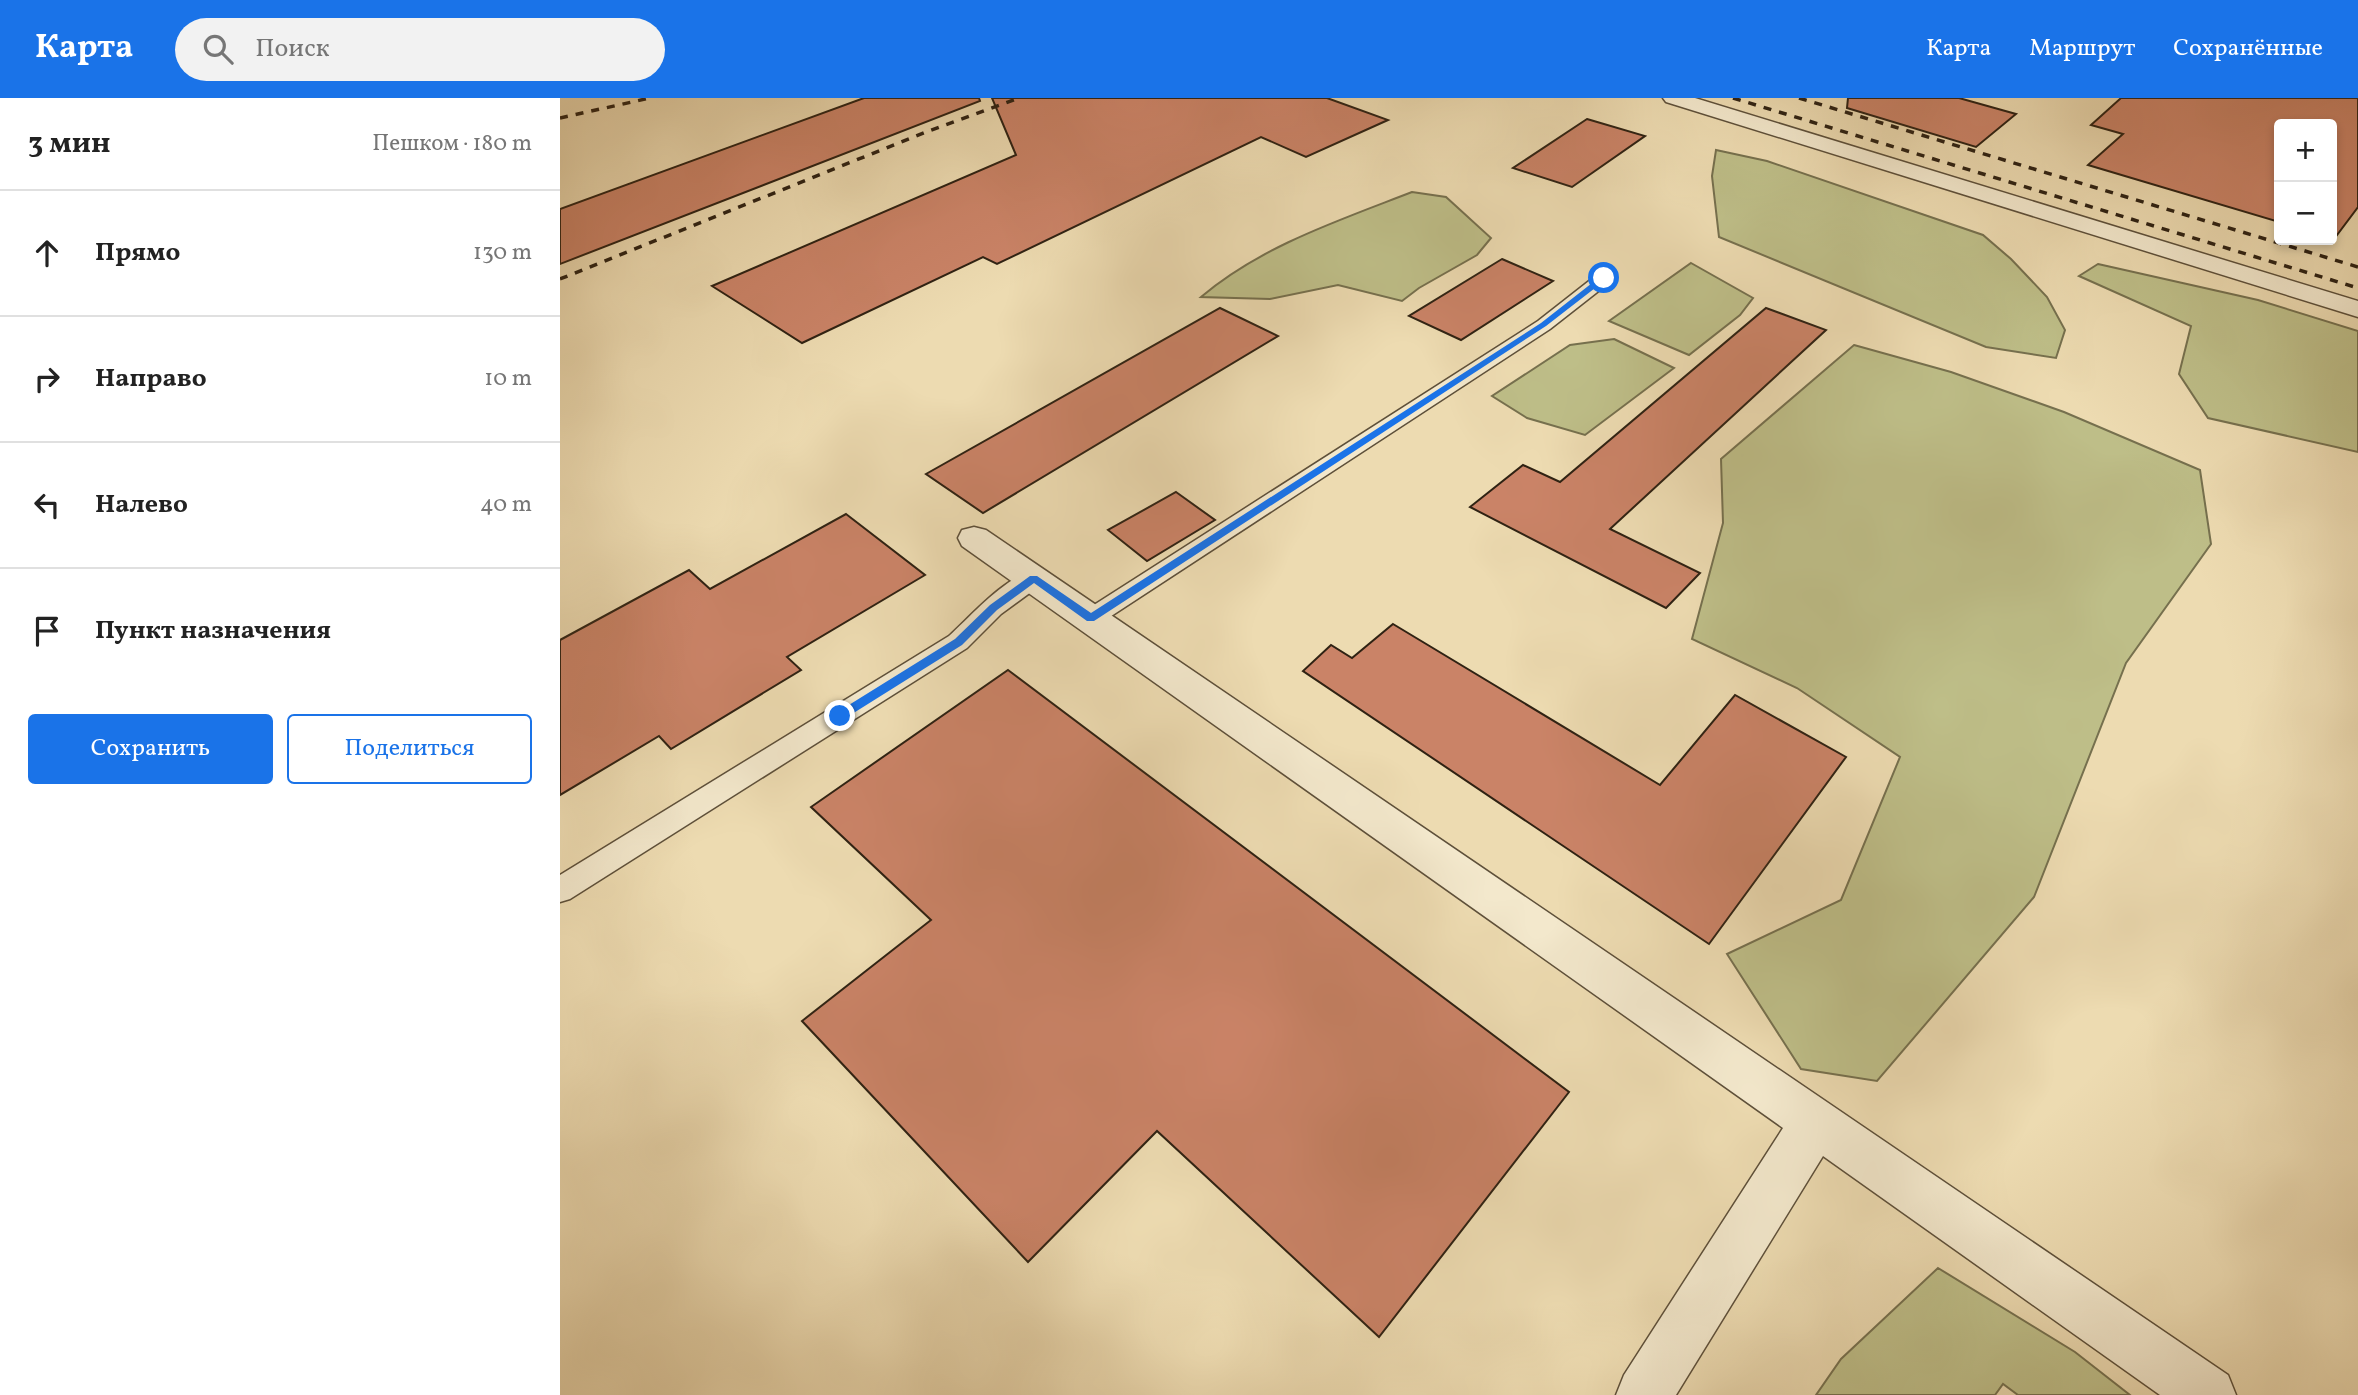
<!DOCTYPE html>
<html lang="ru">
<head>
<meta charset="utf-8">
<style>
	:root { --surface:#fff; --page:#f2f2f2; --text:#222; --muted:#767676; --line:#e0e0e0; --accent:#1a73e8 }
	body { margin:0; font-family:Vollkorn,serif; background:var(--page); color:var(--text) }
	.controls { position:absolute; right:21px; top:21px; display:grid; overflow:hidden; border-radius:7px; box-shadow:0 4px 10px #0003 }
	.controls button { width:63px; height:63px; display:grid; place-items:center; padding:0; border:0; border-bottom:2px solid var(--line); background:var(--surface); color:var(--text); font:35px sans-serif }
	.stop { position:absolute; width:21px; height:21px; margin:-16px; border:5px solid #1a73e8; border-radius:50%; background:#fff }
	.stop.end { background:#1a73e8; border-color:#fff; box-shadow:0 2px 7px #0008 }
	.list { margin:0; padding:0; list-style:none }
	h2 { display:flex; justify-content:space-between; align-items:center; height:91px; margin:0; padding:0 28px; font-size:30px }
	h2 small { font-size:23px; font-weight:400; color:var(--muted) }
	.list li { display:grid; grid-template-columns:46px 1fr auto; gap:21px; align-items:center; box-sizing:border-box; height:126px; padding:0 28px; border-top:2px solid var(--line) }
	.list b { display:block; font-size:26px; white-space:nowrap }
	.list em { font-size:23px; font-style:normal; color:var(--muted) }
	.actions { display:flex; gap:14px; padding:21px 28px }
	.actions a { flex:1; padding:16px 0; border:2px solid var(--accent); border-radius:7px; text-align:center; font-size:24px; color:var(--accent) }
	.actions .main { background:var(--accent); color:#fff }
	.icon { flex:none; width:38px; height:38px; fill:none; stroke:currentColor; stroke-width:2; stroke-linecap:round; stroke-linejoin:round }
	.map { position:relative; flex:none; width:1798px; height:1297px; overflow:hidden }
	header { display:flex; align-items:center; gap:42px; box-sizing:border-box; height:98px; padding:0 35px; background:var(--accent); color:#fff }
	header strong { font-size:33px }
	nav { display:flex; gap:38px; margin-inline-start:auto; font-size:24px }
	.search { width:490px; height:63px; background:var(--page); display:flex; align-items:center; gap:18px; box-sizing:border-box; padding:0 24px; border-radius:38px; color:var(--muted); font-size:26px }
	main { display:flex }
	aside { flex:1; background:var(--surface) }
	.map>svg:first-child { display:block }
</style>
</head>
<body>
<header>
<strong>Карта</strong>
<div class="search"><svg class="icon" aria-label="search" viewBox="0 0 24 24"><circle cx="10" cy="10" r="6"/><path d="M15 15l6 6"/></svg>Поиск</div>
<nav><a>Карта</a><a>Маршрут</a><a>Сохранённые</a></nav>
</header>
<main>
<aside>
<h2>3 мин<small>Пешком · 180 m</small></h2>
<ul class="list">
<li><svg class="icon" aria-label="ahead" viewBox="0 0 24 24"><path d="M12 20V5M6 11l6-6 6 6"/></svg><div><b>Прямо</b></div><em>130 m</em></li>
<li><svg class="icon" aria-label="right" viewBox="0 0 24 24"><path d="M7 20v-9h11M14 6l5 5-5 5"/></svg><div><b>Направо</b></div><em>10 m</em></li>
<li><svg class="icon" aria-label="left" viewBox="0 0 24 24"><path d="M17 20v-9H6M10 6l-5 5 5 5"/></svg><div><b>Налево</b></div><em>40 m</em></li>
<li><svg class="icon" aria-label="arrive" viewBox="0 0 24 24"><path d="M6 21V4h12l-3 4 3 4H6"/></svg><div><b>Пункт назначения</b></div></li>
</ul>
<div class="actions"><a class="main">Сохранить</a><a>Поделиться</a></div>
</aside>
<div class="map">
<svg width="1798" height="1297" viewBox="0 0 1798 1297">
	<rect width="100%" height="100%" fill="#eddbb1"/>
	<filter id="stains"><feTurbulence type="fractalNoise" baseFrequency=".00286" numOctaves="4"/><feColorMatrix values="0 0 0 0 .2 0 0 0 0 .09 0 0 0 0 .02 0 0 0 .5 -.17"/></filter>
	<radialGradient id="worn" r=".72"><stop offset=".6" stop-color="#630" stop-opacity="0"/><stop offset="1" stop-color="#630" stop-opacity=".3"/></radialGradient>
	<!-- green -->
	<g fill="#bebe88" stroke="#76704e" stroke-width="2">
		<polygon points="1156,52 1207,63 1423,137 1451,161 1487,199 1505,232 1496,260 1426,249 1159,139 1152,78"/>
		<path d="M852,94L886,99L931,140L917,157L859,190L842,203L778,187L710,201L641,199C701,148 780,122 852,94Z"/>
		<polygon points="1131,165 1193,200 1180,217 1129,257 1049,223"/>
		<polygon points="1538,166 1698,202 1798,233 1798,354 1648,320 1619,276 1631,228 1519,178"/>
		<polygon points="1054,241 1114,270 1025,337 967,320 932,298 1010,247"/>
		<polygon points="1294,247 1391,274 1504,314 1640,372 1651,446 1566,565 1474,799 1317,983 1241,971 1167,856 1281,802 1340,659 1237,590 1132,541 1163,425 1161,361"/>
		<polygon points="1378,1170 1515,1254 1570,1297 1458,1297 1443,1286 1435,1297 1256,1297 1281,1261"/>
	</g>
	<!-- building -->
	<g fill="#ca8367" stroke="#2f2213" stroke-width="2">
		<polygon points="304,0 419,0 420,3 0,166 0,111"/>
		<polygon points="432,0 767,0 828,22 746,59 701,39 437,166 423,159 242,245 152,188 456,57"/>
		<polygon points="1288,0 1399,0 1456,16 1416,49 1287,10"/>
		<polygon points="1561,0 1798,0 1798,109 1774,141 1772,140 1772,26 1719,26 1719,124 1528,67 1563,36 1531,27"/>
		<polygon points="1027,21 1085,38 1012,89 953,70"/>
		<polygon points="942,161 993,183 901,242 849,218"/>
		<polygon points="660,210 718,238 423,415 366,376"/>
		<polygon points="1206,210 1266,232 1050,431 1140,475 1106,510 910,409 963,367 1000,384"/>
		<polygon points="616,394 655,422 587,463 548,432"/>
		<polygon points="286,416 365,477 227,559 241,572 111,651 99,638 0,697 0,542 129,472 150,491"/>
		<polygon points="833,526 1100,687 1175,597 1286,659 1149,846 743,573 771,547 792,560"/>
		<polygon points="448,572 1009,994 819,1239 597,1033 468,1164 242,923 371,822 251,709"/>
	</g>
	<g fill="none" stroke-linecap="round" stroke-linejoin="round">
		<defs>
			<g id="service">
				<polygon points="1044,175 1050,176 1053,180 1050,184 990,231 539,526 531,528 523,526 519,520 523,514 978,223 1038,176"/>
				<path d="M474,472L482,474L486,480L482,486L441,516L407,550L10,801L0,804V777L389,538C412,517 444,480 474,472Z"/>
			</g>
			<g id="minor">
				<polygon points="1103,0 1135,0 1798,203 1798,219 1106,4"/>
				<polygon points="414,429 426,432 1668,1277 1676,1297 1600,1297 1263,1058 1116,1297 1056,1297 1064,1277 1223,1030 402,448 398,440 402,432"/>
			</g>
		</defs>
		<!-- service casing -->
		<use href="#service" stroke="#5e503a" stroke-width="3"/>
		<!-- minor casing -->
		<use href="#minor" stroke="#5e503a" stroke-width="3"/>
		<!-- service -->
		<use href="#service" fill="#f3e8cc" fill-rule="evenodd"/>
		<!-- minor -->
		<use href="#minor" fill="#f3e8cc" fill-rule="evenodd"/>
		<!-- rail -->
		<g stroke="#2f2213" stroke-width="3.5" stroke-dasharray="8 8" stroke-linecap="butt">
			<polyline points="1173,0 1798,190"/>
			<polyline points="1239,0 1798,169"/>
			<polyline points="0,20 90,0"/>
			<polyline points="0,181 366,34 459,0"/>
		</g>
	</g>
	<!-- route -->
	<polygon fill="#1a73e8" points="1041,178 1048,180 986,228 534,523 527,523 474,485 437,512 402,547 284,621 276,621 276,615 395,541 430,507 470,478 477,478 531,515 981,225"/>
	<rect width="100%" height="100%" filter="url(#stains)"/>
	<rect width="100%" height="100%" fill="url(#worn)"/>
</svg>
<div class="controls">
<button>+</button>
<button>−</button>
</div>
<div class="stop" style="left:1044px;top:180px"></div>
<div class="stop end" style="left:280px;top:618px"></div>
</div>
</main>
</body>
</html>
